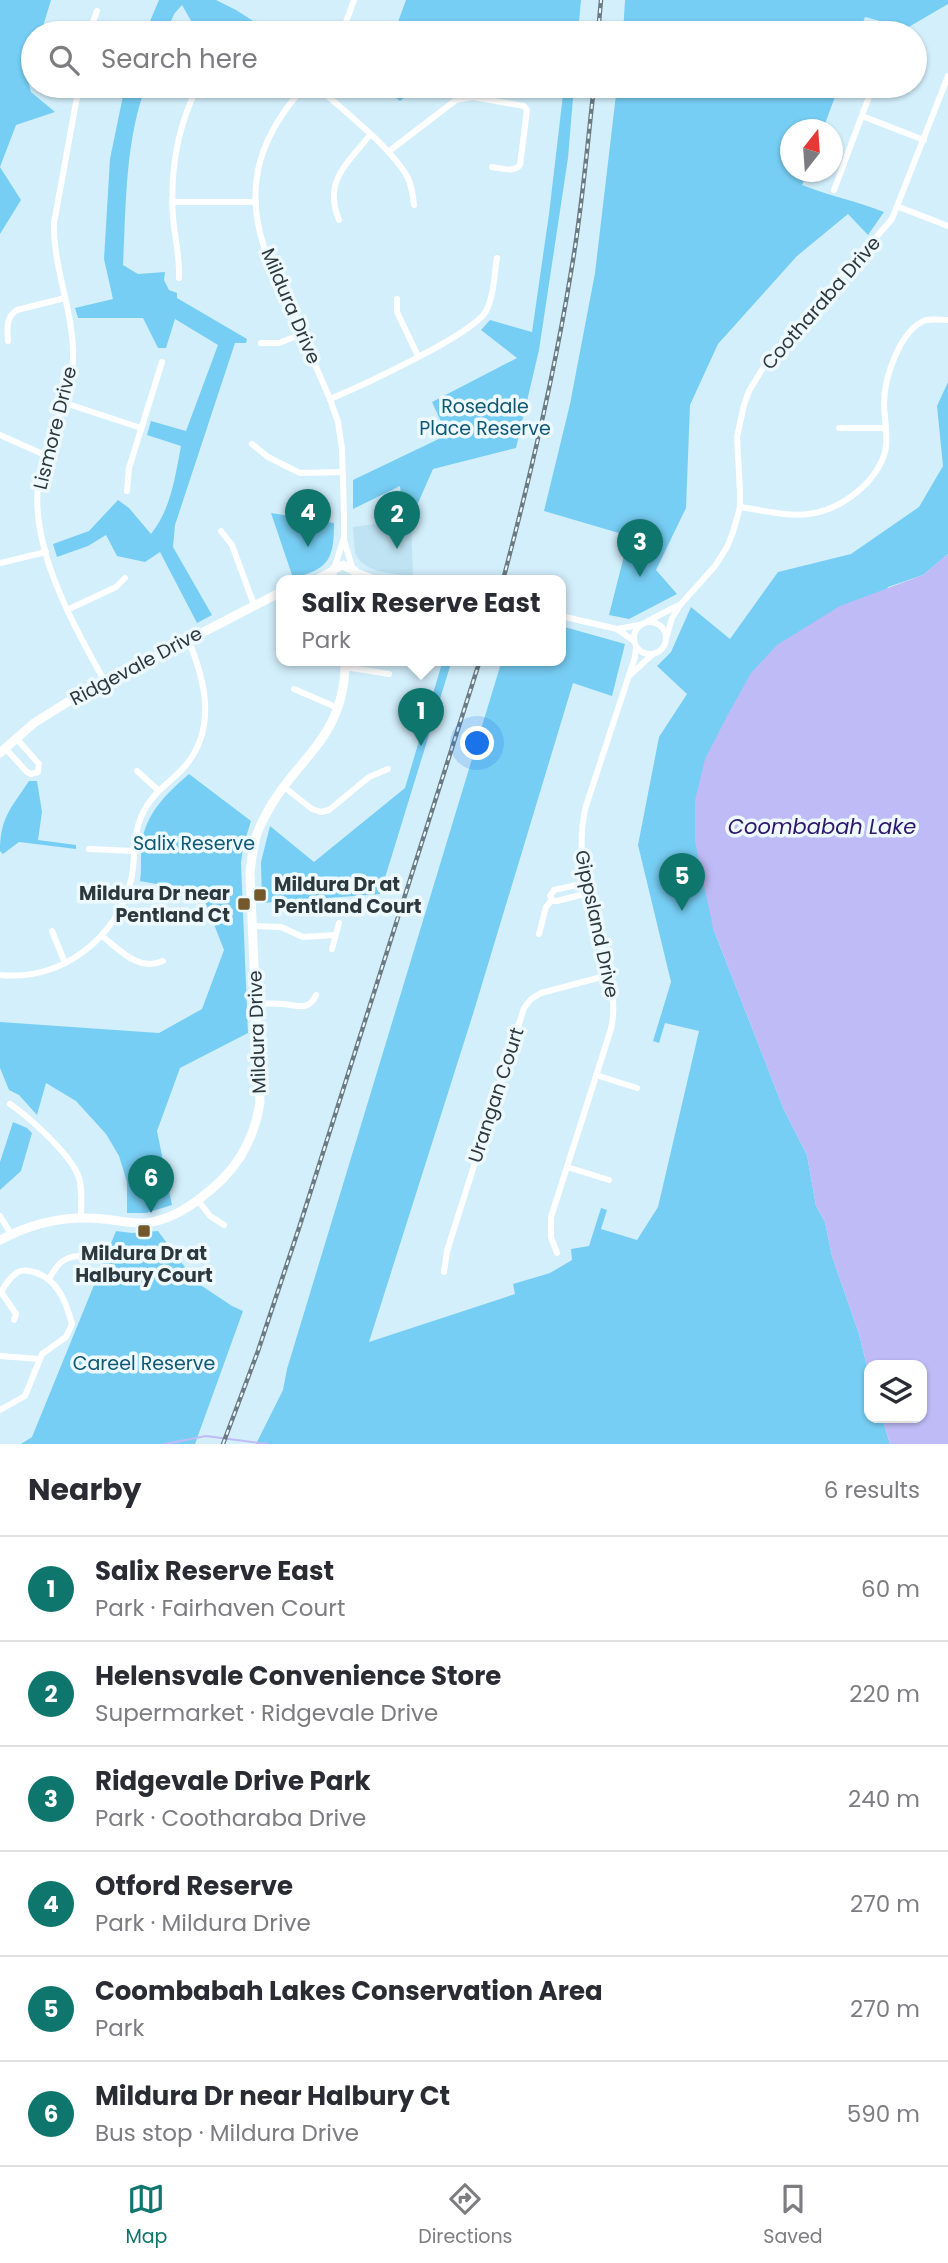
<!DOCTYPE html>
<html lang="en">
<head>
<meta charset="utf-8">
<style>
	:root { --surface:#fff; --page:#f2f2f3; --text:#2b2b33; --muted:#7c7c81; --line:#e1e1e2; --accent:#0f766e }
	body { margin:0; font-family:Poppins,sans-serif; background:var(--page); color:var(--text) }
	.controls { position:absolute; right:21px; bottom:21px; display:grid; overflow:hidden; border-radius:14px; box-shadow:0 2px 5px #0004 }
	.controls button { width:63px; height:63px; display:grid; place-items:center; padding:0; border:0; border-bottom:2px solid var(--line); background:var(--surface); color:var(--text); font:35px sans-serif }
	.compass { position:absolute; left:780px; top:119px; width:63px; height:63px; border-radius:50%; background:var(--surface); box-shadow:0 2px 5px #0004; rotate:17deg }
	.you { position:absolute; left:478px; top:744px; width:24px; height:24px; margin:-18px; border:5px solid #fff; border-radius:50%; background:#1a73e8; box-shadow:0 0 0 10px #1a73e833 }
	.badge { display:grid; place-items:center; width:46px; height:46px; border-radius:50%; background:var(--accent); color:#fff; font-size:23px; font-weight:700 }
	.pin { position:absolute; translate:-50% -58px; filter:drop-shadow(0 2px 4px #0008) }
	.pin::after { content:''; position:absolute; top:37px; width:24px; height:21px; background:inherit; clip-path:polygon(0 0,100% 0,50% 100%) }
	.popup { position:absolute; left:276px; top:575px; width:290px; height:91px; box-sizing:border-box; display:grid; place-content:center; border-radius:14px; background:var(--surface); filter:drop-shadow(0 2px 5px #0005); font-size:23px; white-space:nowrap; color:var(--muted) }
	.popup b { font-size:26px; color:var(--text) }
	.popup::after { content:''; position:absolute; left:50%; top:100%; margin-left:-14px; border:14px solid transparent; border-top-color:var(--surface) }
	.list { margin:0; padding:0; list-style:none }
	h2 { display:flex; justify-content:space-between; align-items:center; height:91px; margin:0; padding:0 28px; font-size:30px }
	h2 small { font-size:23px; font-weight:400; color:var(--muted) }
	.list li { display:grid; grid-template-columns:46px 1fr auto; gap:21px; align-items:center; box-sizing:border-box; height:105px; padding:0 28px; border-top:2px solid var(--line) }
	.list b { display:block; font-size:26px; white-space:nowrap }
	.list p { margin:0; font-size:23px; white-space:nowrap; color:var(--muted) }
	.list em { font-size:23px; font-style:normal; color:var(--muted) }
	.icon { flex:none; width:38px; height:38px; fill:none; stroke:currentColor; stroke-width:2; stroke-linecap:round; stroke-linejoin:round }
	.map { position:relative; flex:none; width:948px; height:1444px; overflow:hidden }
	.search { position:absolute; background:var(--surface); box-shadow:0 2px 5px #0004; left:21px; right:21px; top:21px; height:77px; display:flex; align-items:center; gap:18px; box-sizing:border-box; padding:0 24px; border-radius:38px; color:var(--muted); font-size:26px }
	.sheet { height:721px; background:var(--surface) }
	nav { display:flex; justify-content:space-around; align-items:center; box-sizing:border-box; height:98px; border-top:2px solid var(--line); background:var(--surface); font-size:19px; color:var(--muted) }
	nav a { display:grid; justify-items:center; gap:4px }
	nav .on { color:var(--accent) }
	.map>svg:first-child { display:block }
</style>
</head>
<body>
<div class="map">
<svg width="948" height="1444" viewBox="0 0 948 1444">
	<rect width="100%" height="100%" fill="#d3effc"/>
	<!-- built -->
	<polygon fill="#bfe3f3" points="411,519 413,577 378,571 368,567 360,561 355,553 353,527"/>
	<!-- green -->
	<g fill="#77cef4">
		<polygon points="0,0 51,0 41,33 33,33 33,61 28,80 31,92 55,112 16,125 0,167 21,200 0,234"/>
		<polygon points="159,0 216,0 236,10 272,33 198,33 182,5 174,14 166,33 145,33"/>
		<polygon points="406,0 581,0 578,33 394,33"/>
		<polygon points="625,0 948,0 948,4 907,28 865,17 859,33 623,33"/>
		<path d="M125,86H146C125,140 126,208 123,265L138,274L165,272L164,280L169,290L177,293V298L247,339L246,343H235L175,525L173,547L212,615L197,623L160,552L145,562L117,556L106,535L88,546L57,557L53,544L89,531L118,500L129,508L151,534C171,509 175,477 181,446L147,435L151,421L186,431L218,345L175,319L166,348H158L143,318H78L75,308L113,299L104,259L110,159Z"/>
		<polygon points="381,86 418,86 400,101"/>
		<polygon points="564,86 574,86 568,158 539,350 516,448 433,469 411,519 404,520 400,486 353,509 353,480 447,435 432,402 517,358 481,330 490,320 532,332 549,214"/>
		<path d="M617,86H839L823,129L790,130V172H807L802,185C829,196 857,201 884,212L868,235L848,214L797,256L718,344L690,405L686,508L656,570L677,594L629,619L609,615L629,536L544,511L570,404L595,273Z"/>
		<polygon points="948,382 948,554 923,575 888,587 713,928 784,1110 807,1155 816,1206 825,1222 832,1256 859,1334 869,1374 869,1418 882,1418 890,1444 256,1444 283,1390 287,1369 502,660 561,660 561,626 625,644 612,696 573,683 473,1014 369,1342 515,1294 513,1284 550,1273 572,1260 571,1249 589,1246 601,1208 607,1210 601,1229 637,1240 658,1207 699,1031 665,1023 659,1043 653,1041 671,982 638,845 659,737 687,694 657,666 671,652 691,607 730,639 778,572 851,554 919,507 943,466 937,406"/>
		<path d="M271,513L334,523C334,559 329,569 293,578Z"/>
		<polygon points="443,660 452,660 380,894 262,903 261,862 270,826 314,862 405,788"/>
		<path d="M189,774L251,821L243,847L241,863L248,1033L180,1068L157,1131L172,1205L146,1213H127V1182L119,1156L106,1134L76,1101L46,1083L37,1115L19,1095L9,1090L0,1068V1022L159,1033L202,1009L224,950L204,899L168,886L140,881C142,868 140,855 142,842C146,813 168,792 189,774Z"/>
		<path d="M29,781H37L42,812L38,840L76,845V849L19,842L3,854L0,851C0,818 11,808 29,781Z"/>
		<polygon points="13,1122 27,1128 32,1133 21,1171 0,1190 0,1162"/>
		<polygon points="116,1231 132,1233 158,1231 196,1282 232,1306 243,1311 195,1444 21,1444 32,1437"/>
	</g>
	<!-- water -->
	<polygon fill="#bfbbf6" points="948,554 948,1444 890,1444 882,1418 922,1418 922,1365 869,1365 869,1374 859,1334 832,1256 825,1222 816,1206 807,1155 784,1110 713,928 695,842 695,801 705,759 726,718 751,673 777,645 840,606 923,575"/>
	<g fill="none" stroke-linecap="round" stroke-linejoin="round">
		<!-- stream -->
		<polyline stroke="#bfbbf6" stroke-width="2" points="165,1444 206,1436 267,1444"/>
		<!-- street -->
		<g stroke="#fff" stroke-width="6">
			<polyline points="89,33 97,11"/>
			<polyline points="342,33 354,0"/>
			<path d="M79,86L54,223C53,270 75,314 73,360C71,401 49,433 40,472C25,541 73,624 105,682"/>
			<path d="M305,86C262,133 243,183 264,247C270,264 279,280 286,296C300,330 315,365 330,399L338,422L342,449L344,514V538L334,569"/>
			<path d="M316,86C343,110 392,148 408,178C412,187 413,195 414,205"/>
			<polyline points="862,116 924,140"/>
			<path d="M388,152L456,100L472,97L524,106L527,110L520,165C513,173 502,168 492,167"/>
			<polyline points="834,190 873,86"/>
			<polyline points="172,202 256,202"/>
			<polyline points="899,207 948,226"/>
			<path d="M339,220C323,181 347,164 370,135"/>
			<path d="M179,278C180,257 175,239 173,218C170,173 177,127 198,86"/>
			<polyline points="397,299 397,312 418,356"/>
			<path d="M8,341C7,328 6,317 17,310L65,298"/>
			<polyline points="261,343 279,343 302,334"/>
			<path d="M330,399C359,387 474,334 486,311C494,296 494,275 497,258"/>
			<polyline points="65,403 141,428"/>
			<polyline points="839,428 886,428"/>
			<polyline points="0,435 45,455"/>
			<polyline points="252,444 268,457 300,473 342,472"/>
			<polyline points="127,491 129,468 162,362"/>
			<path d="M740,507C762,510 787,517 809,514C841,510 876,483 885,452C889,436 884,419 884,403C884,379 900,329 926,320C933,319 942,320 948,320"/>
			<polyline points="221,531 232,545 254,605"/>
			<polyline points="344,540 352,567"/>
			<polyline points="0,563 46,552"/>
			<polyline points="355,571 379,580"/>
			<polyline points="67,610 116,587 125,578"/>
			<polyline points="561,616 617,629 634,641"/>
			<polyline points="648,621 679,605"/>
			<circle cx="650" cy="638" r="16"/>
			<polyline points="617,629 639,625"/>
			<polyline points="666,639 672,618 681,604 715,566 727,547 733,532 740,507 740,492 737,437 744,405 749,391 766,363 892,219 948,76"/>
			<polyline points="345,667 389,674"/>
			<polyline points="630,675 653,654"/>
			<polyline points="294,689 338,708"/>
			<polyline points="5,748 27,772 31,774 38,772 39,764 16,738"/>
			<polyline points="137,771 158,790"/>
			<polyline points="284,787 312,809 321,812 329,810 369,777 388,769"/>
			<polyline points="89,849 133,851"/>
			<polyline points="586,883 554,890 550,896 553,901 557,901 588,893"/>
			<polyline points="253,926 281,927 303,937 335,935"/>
			<polyline points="52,931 65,963"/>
			<polyline points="539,934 546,907 552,900"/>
			<path d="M102,936C120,950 138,972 163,961"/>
			<polyline points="332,949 339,923"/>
			<path d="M0,975C62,981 116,939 131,880C136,859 132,838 141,817C153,790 169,785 186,765C217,727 205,680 188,639"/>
			<path d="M257,1004C265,1004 273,1003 281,1004C296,1004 308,1013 316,995"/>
			<polyline points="596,1075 637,1088"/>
			<path d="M10,1104C29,1117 69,1153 78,1175C83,1188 81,1204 81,1218"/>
			<polyline points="567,1167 609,1180"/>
			<polyline points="198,1200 210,1216 224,1225"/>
			<polyline points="0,1216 11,1234"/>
			<path d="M557,1253L551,1237V1217L611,1029C617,1003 610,980 604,955C591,905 573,858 586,806L635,657L636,647"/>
			<polyline points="444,1272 447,1251 524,1008 531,999 541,993 609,975"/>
			<path d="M49,1279C57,1265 62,1257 79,1256"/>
			<polyline points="1,1292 16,1314 14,1320"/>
			<path d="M0,1293C5,1286 10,1276 18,1272C23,1269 29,1271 34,1272C58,1279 66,1302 72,1324L66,1337L42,1354L25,1396L0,1410"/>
			<polyline points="0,1356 39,1359"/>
		</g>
		<!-- secondary -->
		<g stroke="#fff" stroke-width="9">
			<polyline points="316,580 331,572"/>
			<polyline points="329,580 334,569 343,565 355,571 359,580"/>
			<polyline points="0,753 34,723 66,703 281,592"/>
			<path d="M0,1240C32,1223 67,1215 103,1219C118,1220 131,1224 146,1223C168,1220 186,1210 203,1196C235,1172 253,1144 260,1103L250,873C252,854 254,837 263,820C293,758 346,741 345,660"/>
		</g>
		<defs>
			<g id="rail">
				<polyline points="598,33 601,0"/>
				<path d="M503,580C530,478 554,376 571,272C582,210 587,148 594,86"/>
				<polyline points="223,1444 258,1351 299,1228 480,660"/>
			</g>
		</defs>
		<!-- rail casing -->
		<use href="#rail" stroke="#6a7b83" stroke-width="4.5"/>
		<!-- rail -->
		<use href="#rail" stroke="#eef9fe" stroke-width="2" stroke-dasharray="5" stroke-linecap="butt"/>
	</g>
	<!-- markers -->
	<g fill="#72582a" stroke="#eef9fe" stroke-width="2.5">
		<rect x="253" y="888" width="14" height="14" rx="3.5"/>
		<rect x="237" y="897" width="14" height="14" rx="3.5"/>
		<rect x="137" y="1224" width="14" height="14" rx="3.5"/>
	</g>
	<g text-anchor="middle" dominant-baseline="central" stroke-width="7" stroke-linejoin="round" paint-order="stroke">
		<!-- street labels -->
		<g font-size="19" fill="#2d383d" stroke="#eef9fe">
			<text transform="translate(821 303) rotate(-49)">Cootharaba Drive</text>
			<text transform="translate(291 306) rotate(67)">Mildura Drive</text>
			<text transform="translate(55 428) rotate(-76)">Lismore Drive</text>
			<text transform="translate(136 666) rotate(-28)">Ridgevale Drive</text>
			<text transform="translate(597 924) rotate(78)">Gippsland Drive</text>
			<text transform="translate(257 1032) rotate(-92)">Mildura Drive</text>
			<text transform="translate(496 1095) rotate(-72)">Urangan Court</text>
		</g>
		<!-- park labels -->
		<g font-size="19" fill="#0e5974" stroke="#eef9fe">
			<text x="485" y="406">Rosedale<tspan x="485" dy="22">Place Reserve</tspan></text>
			<text x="194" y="843">Salix Reserve</text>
			<text x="144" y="1363">Careel Reserve</text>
		</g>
		<!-- poi labels -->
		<g font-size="19" font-weight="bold" fill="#2d383d" stroke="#eef9fe" text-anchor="start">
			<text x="274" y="884">Mildura Dr at<tspan x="274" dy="22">Pentland Court</tspan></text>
			<text x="230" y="893" text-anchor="end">Mildura Dr near<tspan x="230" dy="22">Pentland Ct</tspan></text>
			<text x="144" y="1253" text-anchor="middle">Mildura Dr at<tspan x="144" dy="22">Halbury Court</tspan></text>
		</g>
		<!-- water labels -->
		<g font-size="21" font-style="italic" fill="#2f186b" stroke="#eef9fe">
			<text x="822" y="826">Coombabah Lake</text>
		</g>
	</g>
</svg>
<div class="controls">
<button><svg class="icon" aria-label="layers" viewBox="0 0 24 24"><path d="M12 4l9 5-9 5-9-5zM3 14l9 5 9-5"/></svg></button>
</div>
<svg class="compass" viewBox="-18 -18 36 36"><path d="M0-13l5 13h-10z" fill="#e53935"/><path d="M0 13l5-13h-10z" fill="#7c7c81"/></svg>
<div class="you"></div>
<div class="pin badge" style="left:421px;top:746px">1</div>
<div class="popup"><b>Salix Reserve East</b>Park</div>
<div class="pin badge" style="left:397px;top:549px">2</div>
<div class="pin badge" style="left:640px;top:577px">3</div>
<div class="pin badge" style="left:308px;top:547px">4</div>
<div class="pin badge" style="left:682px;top:911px">5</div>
<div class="pin badge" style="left:151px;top:1213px">6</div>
<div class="search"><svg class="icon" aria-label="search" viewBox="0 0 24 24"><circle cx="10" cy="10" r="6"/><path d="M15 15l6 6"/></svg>Search here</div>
</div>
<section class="sheet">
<h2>Nearby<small>6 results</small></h2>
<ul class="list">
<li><span class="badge">1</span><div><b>Salix Reserve East</b><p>Park · Fairhaven Court</p></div><em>60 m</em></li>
<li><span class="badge">2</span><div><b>Helensvale Convenience Store</b><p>Supermarket · Ridgevale Drive</p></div><em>220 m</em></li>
<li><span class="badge">3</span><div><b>Ridgevale Drive Park</b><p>Park · Cootharaba Drive</p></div><em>240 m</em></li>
<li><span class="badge">4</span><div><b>Otford Reserve</b><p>Park · Mildura Drive</p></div><em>270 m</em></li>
<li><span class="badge">5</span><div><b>Coombabah Lakes Conservation Area</b><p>Park</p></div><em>270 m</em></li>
<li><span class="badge">6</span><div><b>Mildura Dr near Halbury Ct</b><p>Bus stop · Mildura Drive</p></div><em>590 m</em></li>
</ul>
</section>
<nav>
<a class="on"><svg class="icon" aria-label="map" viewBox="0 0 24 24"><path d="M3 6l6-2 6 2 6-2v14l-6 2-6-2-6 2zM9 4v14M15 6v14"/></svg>Map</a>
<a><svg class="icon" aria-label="directions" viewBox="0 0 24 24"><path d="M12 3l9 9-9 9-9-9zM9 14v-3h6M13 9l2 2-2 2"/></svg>Directions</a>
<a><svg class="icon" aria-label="saved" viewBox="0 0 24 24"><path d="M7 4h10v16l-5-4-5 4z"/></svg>Saved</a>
</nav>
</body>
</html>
